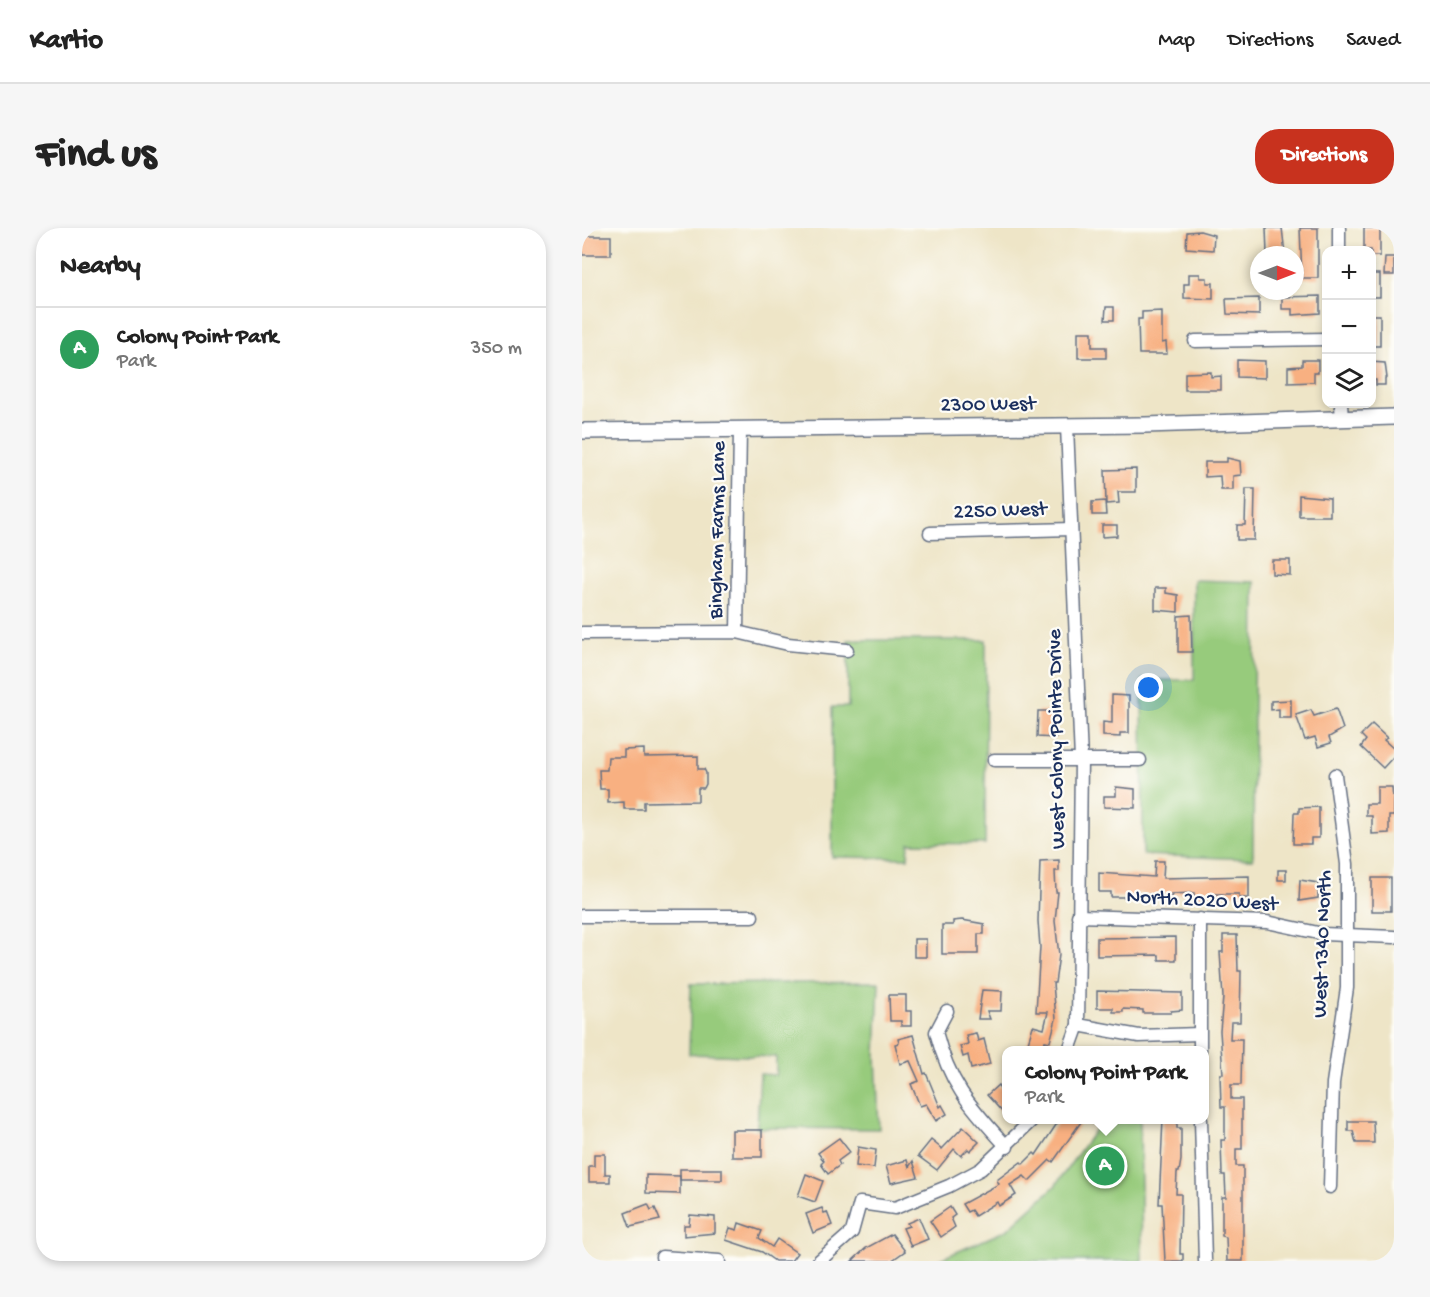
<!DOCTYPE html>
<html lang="en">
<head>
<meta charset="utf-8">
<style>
	:root { --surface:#fff; --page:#f6f6f6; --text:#222; --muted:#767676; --line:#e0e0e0; --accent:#c8321e }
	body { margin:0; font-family:"Gochi Hand",sans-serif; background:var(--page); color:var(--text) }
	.controls { position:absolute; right:18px; top:18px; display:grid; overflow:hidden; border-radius:12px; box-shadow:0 3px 9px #0003 }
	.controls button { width:54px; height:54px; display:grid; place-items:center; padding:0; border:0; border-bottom:2px solid var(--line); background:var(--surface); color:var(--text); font:30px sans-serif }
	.compass { position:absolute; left:668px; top:18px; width:54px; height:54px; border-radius:50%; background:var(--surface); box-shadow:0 3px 9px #0003; rotate:90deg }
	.you { position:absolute; left:567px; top:460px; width:21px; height:21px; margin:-15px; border:4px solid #fff; border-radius:50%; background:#1a73e8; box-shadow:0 0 0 9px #1a73e833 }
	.badge { display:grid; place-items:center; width:39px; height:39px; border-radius:50%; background:var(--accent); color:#fff; font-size:20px; font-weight:700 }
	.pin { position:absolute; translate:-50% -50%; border:3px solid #fff; box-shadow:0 2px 6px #0006 }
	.popup { position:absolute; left:420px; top:818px; width:207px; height:78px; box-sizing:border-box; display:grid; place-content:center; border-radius:12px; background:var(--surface); filter:drop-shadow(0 2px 4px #0005); font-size:20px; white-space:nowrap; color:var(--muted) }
	.popup b { font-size:22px; color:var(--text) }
	.popup::after { content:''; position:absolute; left:50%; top:100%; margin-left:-12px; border:12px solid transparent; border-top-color:var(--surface) }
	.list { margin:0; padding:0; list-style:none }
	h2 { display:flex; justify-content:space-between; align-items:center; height:78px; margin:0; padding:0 24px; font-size:26px }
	h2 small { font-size:20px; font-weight:400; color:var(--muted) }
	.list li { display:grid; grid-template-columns:39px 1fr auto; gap:18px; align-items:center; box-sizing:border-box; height:84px; padding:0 24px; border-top:2px solid var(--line) }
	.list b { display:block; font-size:22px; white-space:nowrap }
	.list p { margin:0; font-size:20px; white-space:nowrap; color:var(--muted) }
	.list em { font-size:20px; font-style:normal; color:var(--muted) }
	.icon { flex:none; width:33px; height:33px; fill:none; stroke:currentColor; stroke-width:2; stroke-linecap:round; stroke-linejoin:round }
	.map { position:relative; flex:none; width:812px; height:1033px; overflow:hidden; border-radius:24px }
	header { display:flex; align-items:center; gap:36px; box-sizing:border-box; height:84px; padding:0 30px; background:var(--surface); border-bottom:2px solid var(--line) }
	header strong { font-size:28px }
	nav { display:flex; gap:33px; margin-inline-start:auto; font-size:21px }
	.intro { display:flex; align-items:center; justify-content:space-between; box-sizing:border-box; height:144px; padding:0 36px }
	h1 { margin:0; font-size:42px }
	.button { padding:15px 27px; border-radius:24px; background:var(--accent); color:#fff; font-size:21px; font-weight:700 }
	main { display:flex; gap:36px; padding:0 36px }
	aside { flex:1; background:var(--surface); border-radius:24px; box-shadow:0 3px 9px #0003 }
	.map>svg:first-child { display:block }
</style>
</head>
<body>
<header>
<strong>Kartio</strong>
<nav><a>Map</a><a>Directions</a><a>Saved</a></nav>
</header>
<div class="intro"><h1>Find us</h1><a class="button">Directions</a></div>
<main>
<aside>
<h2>Nearby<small></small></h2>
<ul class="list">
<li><span class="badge" style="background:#2e9e5b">A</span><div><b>Colony Point Park</b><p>Park</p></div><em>350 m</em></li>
</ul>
</aside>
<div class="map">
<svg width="812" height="1033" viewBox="0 0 812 1033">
	<rect width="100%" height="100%" fill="#fdfcf7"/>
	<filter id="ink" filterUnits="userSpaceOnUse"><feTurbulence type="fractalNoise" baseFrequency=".0167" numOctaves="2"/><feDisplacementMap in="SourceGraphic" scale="12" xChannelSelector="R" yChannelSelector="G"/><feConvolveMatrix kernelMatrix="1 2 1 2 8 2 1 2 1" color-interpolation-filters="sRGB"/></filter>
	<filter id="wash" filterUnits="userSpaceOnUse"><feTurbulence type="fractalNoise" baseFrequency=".008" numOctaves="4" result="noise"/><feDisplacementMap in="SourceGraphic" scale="24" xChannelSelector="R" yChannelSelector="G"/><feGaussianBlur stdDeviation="1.35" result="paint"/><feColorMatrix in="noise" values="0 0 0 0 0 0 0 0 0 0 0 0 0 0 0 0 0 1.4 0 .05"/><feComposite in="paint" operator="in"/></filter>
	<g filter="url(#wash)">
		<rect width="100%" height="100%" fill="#eee5c7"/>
		<!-- green -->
		<g fill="#97cb7b" stroke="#597d6c" stroke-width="1.5">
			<polygon points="612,352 673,354 671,631 561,627 560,452 612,452"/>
			<polygon points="266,412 404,412 403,616 327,615 326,630 250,629 250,479 266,479"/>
			<polygon points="297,754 294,828 297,901 175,900 178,846 194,847 194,829 107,826 109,756"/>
			<polygon points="520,892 558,892 560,1033 354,1033 425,1002 473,958"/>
		</g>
		<g id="blocks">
			<!-- building -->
			<g fill="#f8b081">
				<polygon points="684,0 700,0 703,26 685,26"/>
				<polygon points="718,0 736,0 736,50 720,50"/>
				<polygon points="782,0 798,0 798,28 789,28 789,22 782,22"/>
				<polygon points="618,3 632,7 631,22 604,20 605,4"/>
				<rect x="0" y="8" width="29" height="19"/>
				<polygon points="803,29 812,29 812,47 802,47"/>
				<polygon points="607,46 618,46 618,50 625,50 625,55 631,55 631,71 602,70 602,56 607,56"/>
				<rect x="789" y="46" width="9" height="23"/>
				<polygon points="738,68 738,85 710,87 710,81 700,81 700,69"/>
				<polygon points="677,70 677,87 645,86 644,71"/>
				<polygon points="524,79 532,79 532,92 523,92"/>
				<polygon points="580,83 580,115 584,114 585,126 557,126 556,91 560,91 560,84"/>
				<rect x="789" y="87" width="9" height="31"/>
				<polygon points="496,104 510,104 510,119 524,119 524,130 496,130"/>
				<polygon points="655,132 683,133 683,150 655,149"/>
				<polygon points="720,132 736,132 736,145 732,145 732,154 706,155 706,139 720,138"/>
				<polygon points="789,134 803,135 805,150 803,150 803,157 794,157 794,152 789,152"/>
				<polygon points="629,144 629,149 639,148 639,162 603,162 603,145"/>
				<polygon points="645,230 658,233 659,247 651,248 651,262 639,262 638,248 623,249 623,234 645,234"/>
				<polygon points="554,241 554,264 536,264 537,275 524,276 523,242"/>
				<polygon points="664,261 673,261 672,312 655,312 655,297 663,297"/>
				<polygon points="717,267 748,270 748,288 717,288"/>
				<polygon points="523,273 524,287 510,287 510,274"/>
				<polygon points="520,297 535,297 535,308 520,309"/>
				<polygon points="690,332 708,332 708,347 690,346"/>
				<polygon points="573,360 584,360 584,365 596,367 596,384 573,382"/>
				<polygon points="609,387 610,424 596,424 596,388"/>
				<polygon points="530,467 547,468 547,505 538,505 538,509 521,508 521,494 530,495"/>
				<polygon points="709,472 709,490 697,490 697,481 689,482 689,473"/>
				<polygon points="754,481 761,501 747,509 749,515 736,519 733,509 723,512 714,487 729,482 732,488"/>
				<polygon points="456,483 471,483 474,510 455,509"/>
				<polygon points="790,496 805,510 802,512 812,521 812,528 801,540 779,519 784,512 779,507"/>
				<polygon points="62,521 62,529 116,528 116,541 122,541 124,545 124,556 122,560 116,560 116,573 62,574 62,581 42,581 42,574 26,575 26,561 18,561 17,542 25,542 26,529 42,529 42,522"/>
				<polygon points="534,559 553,561 553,580 522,579 522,568 534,568"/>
				<polygon points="795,559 810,559 812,588 807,588 807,605 790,606 790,588 784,588 784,576 795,576"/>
				<polygon points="737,579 737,610 729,610 729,616 711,616 712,585 717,585 717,580"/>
				<polygon points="477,632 477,643 473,643 474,664 476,664 473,693 477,727 473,755 471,755 474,791 468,814 463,813 461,822 445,818 451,798 462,801 466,784 454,784 458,719 456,693 458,633"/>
				<polygon points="573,633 582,633 581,650 667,648 667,670 657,670 657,666 626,666 626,669 612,669 612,665 589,666 589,669 555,665 555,669 529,669 529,664 517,664 517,645 572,649"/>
				<rect x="696" y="642" width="8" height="10"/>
				<rect x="790" y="650" width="19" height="33"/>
				<polygon points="718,652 736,655 736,670 717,673"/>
				<polygon points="380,692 402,696 402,706 396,706 396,726 360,726 360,697 371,697 371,693"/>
				<polygon points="641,707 655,707 656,743 659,743 658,794 649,794 648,811 660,811 659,857 649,857 649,871 660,871 660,921 654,921 654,938 661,938 661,1033 645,1033 644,1009 640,1008 640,969 644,969 643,947 640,947 639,912 643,912 643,879 639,879 638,846 641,846 638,803 641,769 638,724 641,724"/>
				<polygon points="594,709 594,732 577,732 577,727 515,728 515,710"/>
				<rect x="332" y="711" width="12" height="18"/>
				<polygon points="400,762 420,763 419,783 405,783 408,791 396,791"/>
				<polygon points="515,763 600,765 600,782 589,783 589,785 561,785 561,782 541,781 541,784 531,784 531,780 515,780"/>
				<polygon points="307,767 324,767 324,783 329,783 329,798 319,798 319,793 308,793"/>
				<polygon points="394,805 396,813 402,811 408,836 389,841 386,827 381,829 378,818 386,816 384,807"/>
				<polygon points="331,807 342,846 344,845 358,879 360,877 365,886 354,893 344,876 338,878 329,856 337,853 328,833 318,836 313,816 317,815 316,811"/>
				<polygon points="424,855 424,888 405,867 416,857 418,860"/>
				<polygon points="478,891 501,891 471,934 468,932 447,953 442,948 428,957 434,967 417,978 415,974 393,988 389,982 385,984 380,976 417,956 415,952 439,934 441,936 452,925 454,927"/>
				<polygon points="581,891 595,891 595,900 599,900 599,932 597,944 595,944 594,966 599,966 598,1026 601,1026 601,1033 583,1033 580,976 577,976"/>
				<polygon points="766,893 791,893 792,915 774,915 771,903 766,903"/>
				<polygon points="381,899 397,914 388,923 386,921 379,928 372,921 355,942 336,928 349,912 360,921"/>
				<rect x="150" y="902" width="30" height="27"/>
				<polygon points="257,910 268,924 256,933 258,937 246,946 239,936 242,933 236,925"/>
				<polygon points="276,919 294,922 292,940 274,938"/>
				<polygon points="12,926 23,926 23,946 28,946 28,954 7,954 7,938 12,938"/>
				<polygon points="325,932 327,939 331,933 336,949 309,955 304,938"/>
				<rect x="98" y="941" width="42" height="11"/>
				<polygon points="224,946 241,953 233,974 216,968"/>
				<polygon points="64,947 98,948 98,966 64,965"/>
				<polygon points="66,976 69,982 73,980 78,992 48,999 43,985"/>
				<polygon points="368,979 373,987 369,990 373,999 359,1009 348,993"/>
				<polygon points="240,980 242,985 245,984 250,997 231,1005 224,986"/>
				<polygon points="108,987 133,989 133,1005 102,1008 102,997 107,997"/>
				<polygon points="337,990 346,1011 329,1018 321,1000 327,998 325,995"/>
				<polygon points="157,995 180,1003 177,1010 190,1019 195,1011 215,1025 209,1033 193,1033 180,1024 144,1012 148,1000 155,1002"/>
				<polygon points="310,1006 323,1023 309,1033 270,1033 284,1020"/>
			</g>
		</g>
	</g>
	<g filter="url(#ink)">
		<use href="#blocks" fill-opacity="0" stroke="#656f83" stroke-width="1.5"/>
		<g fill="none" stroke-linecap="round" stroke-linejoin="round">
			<defs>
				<g id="minor">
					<polyline points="757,0 757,22"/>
					<polyline points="613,113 744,111"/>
					<polyline points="759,176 760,191"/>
					<polyline points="485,198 499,532 496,797 487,822"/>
					<polyline points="348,305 489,301"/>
					<polyline points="155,404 158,201"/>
					<polyline points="0,405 155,404 206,416 265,422"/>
					<polyline points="412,532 558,532"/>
					<polyline points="0,688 170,688"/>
					<polyline points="496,688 685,694 741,706 812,709"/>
					<polyline points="618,691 618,822"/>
					<path d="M365,783L354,804C368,858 389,879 425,919"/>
					<polyline points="496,797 557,808 617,806"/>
					<polyline points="619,892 623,1033"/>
					<polyline points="748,959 751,855 765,760 765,636 753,547"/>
					<polyline points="80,1029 137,1033"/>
					<polyline points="237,1033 270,1004 278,975 313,980 367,958 399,941 450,892"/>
				</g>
				<polyline id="major" points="0,203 563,197 812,189"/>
			</defs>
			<!-- minor casing -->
			<use href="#minor" stroke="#656f83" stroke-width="15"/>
			<!-- major casing -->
			<use href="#major" stroke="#656f83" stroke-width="18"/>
			<!-- minor -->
			<use href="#minor" stroke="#fff" stroke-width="12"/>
			<!-- major -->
			<use href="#major" stroke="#fff" stroke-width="15"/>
		</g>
	</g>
	<g text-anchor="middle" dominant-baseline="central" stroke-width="4.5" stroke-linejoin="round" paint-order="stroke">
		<!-- street labels -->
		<g font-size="21" fill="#1b2f5e" stroke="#fdfcf7">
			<text transform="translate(406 178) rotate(-1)">2300 West</text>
			<text transform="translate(418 284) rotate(-2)">2250 West</text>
			<text transform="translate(137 302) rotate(-89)">Bingham Farms Lane</text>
			<text transform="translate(476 511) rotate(-91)">West Colony Pointe Drive</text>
			<text transform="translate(620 674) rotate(3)">North 2020 West</text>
			<text transform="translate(742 716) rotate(-88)">West 1340 North</text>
		</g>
	</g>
</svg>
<div class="controls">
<button>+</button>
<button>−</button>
<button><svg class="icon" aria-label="layers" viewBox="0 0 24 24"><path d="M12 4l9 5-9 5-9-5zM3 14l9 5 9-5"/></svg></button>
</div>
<svg class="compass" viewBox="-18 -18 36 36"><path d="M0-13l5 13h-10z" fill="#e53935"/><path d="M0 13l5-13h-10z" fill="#767676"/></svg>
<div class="you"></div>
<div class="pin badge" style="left:523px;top:938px;background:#2e9e5b">A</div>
<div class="popup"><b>Colony Point Park</b>Park</div>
</div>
</main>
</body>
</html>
